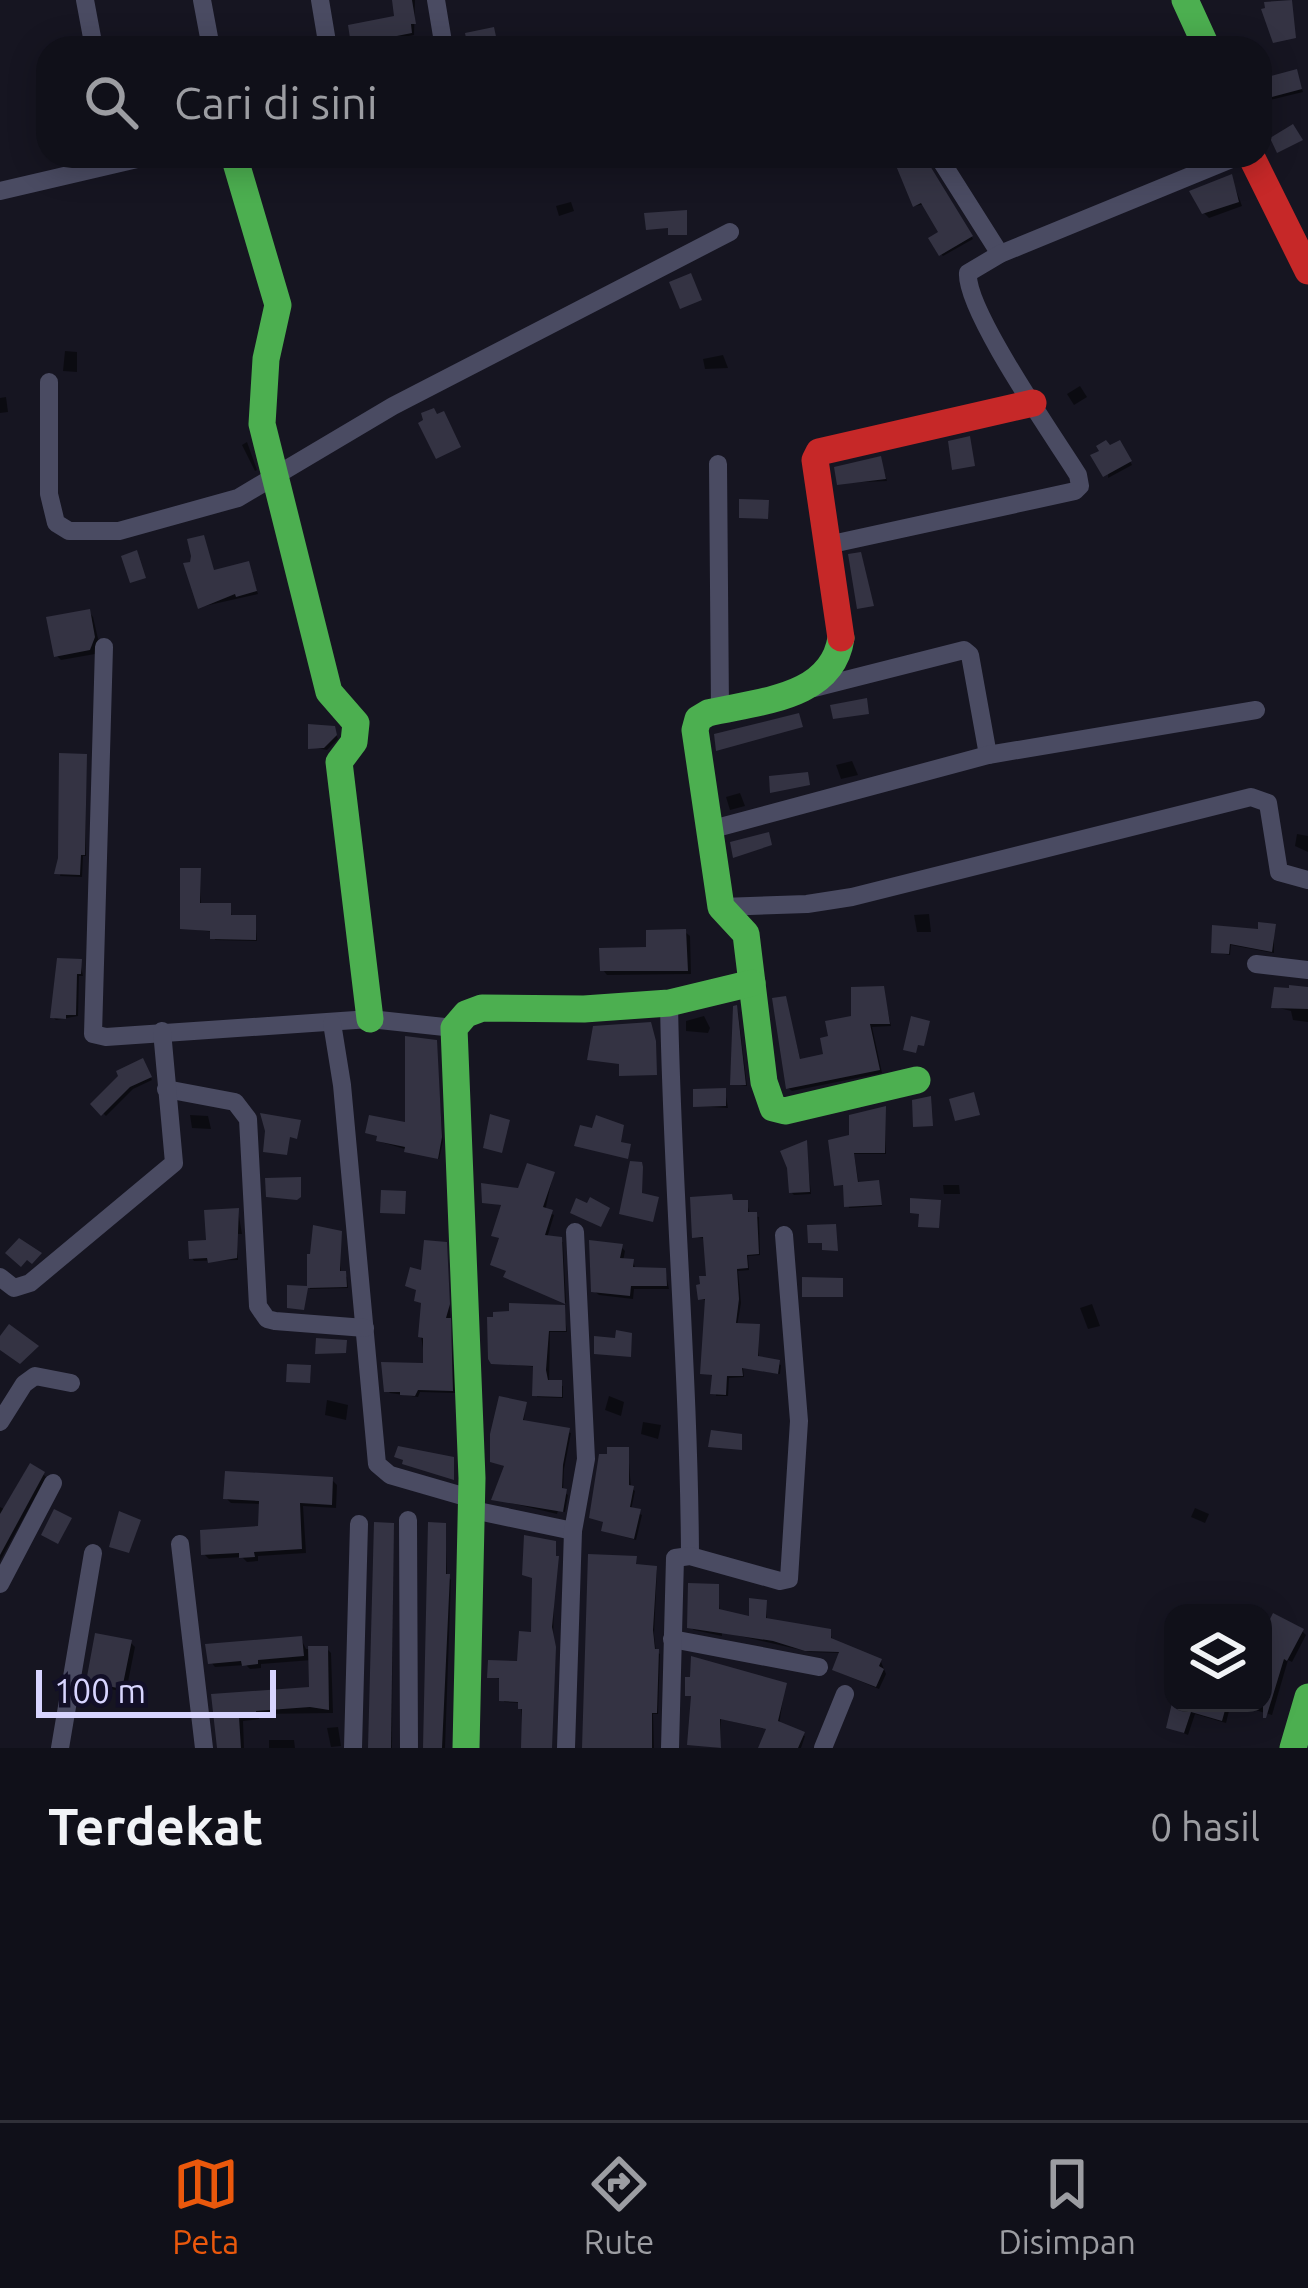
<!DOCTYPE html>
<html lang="id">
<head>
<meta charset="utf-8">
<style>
	:root { --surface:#101019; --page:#1e1e26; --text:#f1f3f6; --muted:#9c9da2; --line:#303038; --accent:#ea580c }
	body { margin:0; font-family:Ubuntu,sans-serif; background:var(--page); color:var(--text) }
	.controls { position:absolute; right:36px; bottom:36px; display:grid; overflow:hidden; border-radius:24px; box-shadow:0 6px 30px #0003 }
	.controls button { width:108px; height:108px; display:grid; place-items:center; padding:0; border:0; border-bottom:3px solid var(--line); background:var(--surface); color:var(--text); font:60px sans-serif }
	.scale { position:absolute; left:36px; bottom:30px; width:240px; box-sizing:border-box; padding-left:12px; border:6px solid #d8d5ff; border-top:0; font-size:33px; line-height:42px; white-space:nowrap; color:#d8d5ff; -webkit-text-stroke:9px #120f27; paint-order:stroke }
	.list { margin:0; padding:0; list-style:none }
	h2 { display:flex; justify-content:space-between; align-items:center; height:156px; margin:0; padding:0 48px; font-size:51px }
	h2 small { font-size:39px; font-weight:400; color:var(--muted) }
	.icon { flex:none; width:66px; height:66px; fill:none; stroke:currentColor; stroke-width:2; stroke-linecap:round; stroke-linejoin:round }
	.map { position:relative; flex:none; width:1308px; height:1748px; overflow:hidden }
	.search { position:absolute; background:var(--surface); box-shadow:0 6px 30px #0003; left:36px; right:36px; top:36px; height:132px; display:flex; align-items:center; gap:30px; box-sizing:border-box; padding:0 42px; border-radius:36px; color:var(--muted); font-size:45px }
	.sheet { height:372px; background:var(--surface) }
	nav { display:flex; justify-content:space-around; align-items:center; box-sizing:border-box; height:168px; border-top:3px solid var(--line); background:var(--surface); font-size:33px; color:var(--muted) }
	nav a { display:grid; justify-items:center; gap:6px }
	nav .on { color:var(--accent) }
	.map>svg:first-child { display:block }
</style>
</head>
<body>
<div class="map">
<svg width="1308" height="1748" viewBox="0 0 1308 1748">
	<rect width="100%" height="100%" fill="#161521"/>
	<!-- shadow -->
	<g fill="#0007">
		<polygon points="393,0 415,0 414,35 357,46 354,43 397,19"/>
		<polygon points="1296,72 1303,92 1270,100 1267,97"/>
		<polygon points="895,156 923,156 973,239 943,256 941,254 942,233 925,204 915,206"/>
		<polygon points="1231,177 1242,206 1209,218 1204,213"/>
		<polygon points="571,202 574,211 559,216 556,206"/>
		<polygon points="65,351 77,352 77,372 63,371"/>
		<polygon points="723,355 728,368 705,369 703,359"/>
		<polygon points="1080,386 1087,397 1074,405 1067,394"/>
		<polygon points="6,397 8,412 0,413 0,398"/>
		<polygon points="247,442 257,470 255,471 242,445"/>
		<polygon points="1122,446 1132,465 1108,478 1110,448"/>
		<polygon points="880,459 887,481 840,483"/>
		<polygon points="203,538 214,573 248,564 258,594 200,607 192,564"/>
		<polygon points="89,612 93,617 99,643 95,654 61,660 57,656"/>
		<polygon points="334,729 338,739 327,750 311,747"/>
		<polygon points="86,757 86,856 83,856 82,877 60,876"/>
		<polygon points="852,761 858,775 841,779 836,765"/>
		<polygon points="740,793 745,806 730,810 726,797"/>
		<polygon points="1297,834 1308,836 1308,852 1295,846"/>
		<polygon points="200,871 201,906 230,906 232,918 255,918 257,941 215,940 213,932 183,928"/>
		<polygon points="929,914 931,932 917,932 914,915"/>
		<polygon points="1274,927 1274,953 1231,945 1230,955 1214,952 1215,928 1260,932"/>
		<polygon points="685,932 690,936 691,974 607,975 603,970"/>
		<polygon points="80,962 83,976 79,976 78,1016 56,1020 53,1017"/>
		<polygon points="883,989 891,1026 872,1027 882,1073 792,1091 788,1088 785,999 801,1062 827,1056 854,1019"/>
		<polygon points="1308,990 1308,1022 1293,1020 1291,1011 1275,1007"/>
		<polygon points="736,1009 738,1011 747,1086 733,1084"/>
		<polygon points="704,1016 710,1028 708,1033 686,1031 686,1021"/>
		<polygon points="435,1043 443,1141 439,1159 381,1142 408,1126"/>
		<polygon points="145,1064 152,1080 133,1089 106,1116 94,1104"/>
		<polygon points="725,1091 728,1108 696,1106"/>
		<polygon points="885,1109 886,1154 854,1154 859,1185 878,1183 882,1206 849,1208 846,1186 837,1184 852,1137"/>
		<polygon points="190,1115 208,1116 211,1129 192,1128"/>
		<polygon points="806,1144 811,1194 794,1195 791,1192"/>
		<polygon points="553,1175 545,1211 554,1215 547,1238 563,1242 566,1303 509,1279 502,1239 504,1206 485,1201 520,1191"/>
		<polygon points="943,1185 959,1185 960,1194 944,1194"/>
		<polygon points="731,1198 734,1203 747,1203 750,1215 759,1217 760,1255 748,1256 749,1270 738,1271 741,1303 737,1326 758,1327 759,1359 781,1365 780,1374 743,1368 744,1377 729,1378 728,1396 716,1396 715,1376 703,1373 708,1301 701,1299 709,1278 706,1239 695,1237"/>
		<polygon points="238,1211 242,1234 236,1234 238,1260 194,1261 192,1258"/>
		<polygon points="340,1234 341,1274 347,1277 348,1288 310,1289 310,1257"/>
		<polygon points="446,1245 455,1393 420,1392 418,1397 390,1393 387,1390 426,1367 421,1336 424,1304 417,1300 419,1291 408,1285 423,1274"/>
		<polygon points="621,1247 625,1251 623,1261 633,1262 636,1270 665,1270 669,1289 634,1289 633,1299 599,1295 594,1291"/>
		<polygon points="1092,1304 1100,1326 1088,1329 1080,1308"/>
		<polygon points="564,1308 567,1332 550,1332 549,1383 563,1386 563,1398 537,1397 536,1367 494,1362"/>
		<polygon points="609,1396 624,1402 621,1416 605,1410"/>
		<polygon points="327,1400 348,1405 346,1420 325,1415"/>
		<polygon points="525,1405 524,1423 571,1433 564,1469 563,1492 568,1495 565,1512 558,1510 557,1514 495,1499 507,1467 496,1463"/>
		<polygon points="643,1422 661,1425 658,1439 641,1434"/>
		<polygon points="628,1450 631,1488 635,1491 631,1510 642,1515 636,1540 607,1532 606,1523 592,1517"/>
		<polygon points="43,1474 46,1477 0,1561 0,1507 6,1510"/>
		<polygon points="332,1480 337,1485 336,1508 303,1506 306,1553 258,1556 258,1561 247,1562 242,1557 209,1559 204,1554 260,1529 262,1504 231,1503 226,1498"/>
		<polygon points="1195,1508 1209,1514 1205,1523 1191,1517"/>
		<polygon points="393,1526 392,1748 370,1748"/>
		<polygon points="445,1526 447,1575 451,1580 445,1748 426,1748"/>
		<polygon points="555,1544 551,1748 523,1748 521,1703 504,1702 502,1679 490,1677 520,1664 534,1635"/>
		<polygon points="635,1559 637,1567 657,1570 654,1634 656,1652 660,1654 658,1714 653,1714 654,1748 585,1748"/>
		<polygon points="717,1587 720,1612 752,1620 766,1603 767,1621 830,1632 833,1642 881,1662 886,1674 879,1689 838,1672 842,1653 810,1652 722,1632 722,1636 694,1630 690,1627"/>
		<polygon points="1302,1631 1306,1635 1292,1662 1288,1660 1272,1715 1231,1703 1226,1723 1195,1714 1188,1735 1170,1727 1177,1703 1263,1703 1263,1640"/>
		<polygon points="301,1639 306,1649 327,1649 331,1653 333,1713 259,1714 259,1719 243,1721 244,1748 218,1748 214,1697 312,1690 312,1660 261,1664 261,1668 250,1669 246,1665 215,1667 211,1662"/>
		<polygon points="131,1643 135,1647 126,1692 94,1686 89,1681"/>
		<polygon points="785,1686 779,1725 805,1736 801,1748 762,1748 770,1730 721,1719 721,1748 690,1744 694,1697 688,1695"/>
		<polygon points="338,1727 341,1746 331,1747 327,1728"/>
		<polygon points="269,1740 294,1740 295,1748 269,1748"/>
	</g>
	<!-- building -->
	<g fill="#343343">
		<polygon points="392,0 412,0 416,24 411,24 412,33 351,45 348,25 394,16"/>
		<polygon points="1292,0 1296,38 1273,43 1261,9 1265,8 1264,2"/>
		<polygon points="494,27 498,46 468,48 465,33"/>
		<polygon points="1297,69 1302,89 1264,99 1260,79"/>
		<polygon points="1293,124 1303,140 1277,153 1270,138"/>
		<polygon points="892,156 924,156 973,236 939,256 928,238 938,232 921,203 913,207"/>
		<polygon points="1232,174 1239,202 1202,214 1189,191"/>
		<polygon points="687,210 687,235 668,235 668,228 646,230 644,213"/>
		<polygon points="691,273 702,300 680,309 669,282"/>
		<polygon points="434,408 437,414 444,411 461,447 436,459 418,423 423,420 421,413"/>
		<polygon points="970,436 975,466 952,470 948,441"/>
		<polygon points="1106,440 1110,445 1120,440 1132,461 1103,477 1090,455 1099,451 1096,446"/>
		<polygon points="881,456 886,479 837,485 834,467"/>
		<polygon points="739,499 769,500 768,519 739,518"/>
		<polygon points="204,535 214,570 249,561 257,591 236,597 235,594 198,609 183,563 190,562 191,556 187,539"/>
		<polygon points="137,550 146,578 130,583 121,556"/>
		<polygon points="861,552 874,606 857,609 848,554"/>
		<polygon points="90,609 95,637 90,650 54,657 46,617"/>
		<polygon points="867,698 869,714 833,719 830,705"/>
		<polygon points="799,713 803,727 716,751 714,734"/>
		<polygon points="308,724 335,726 337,735 324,748 308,749"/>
		<polygon points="59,753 87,754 85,855 81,855 80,875 54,874 58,858"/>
		<polygon points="808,772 810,785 770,793 769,776"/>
		<polygon points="769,832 772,845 733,858 730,842"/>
		<polygon points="180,868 201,868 200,903 231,903 231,915 256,915 256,940 210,939 210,931 180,929"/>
		<polygon points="1258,922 1276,924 1272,952 1230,944 1229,954 1211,953 1212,925 1258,929"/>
		<polygon points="686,929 688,971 600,971 599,948 646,947 646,930"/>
		<polygon points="57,958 82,959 81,974 77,974 76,1015 66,1015 66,1019 50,1018"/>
		<polygon points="1289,985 1308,987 1308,1009 1271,1008 1274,987 1289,988"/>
		<polygon points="884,986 890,1024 870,1024 880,1070 786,1089 772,998 786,996 800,1059 823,1054 820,1038 828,1036 825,1021 851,1016 851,987"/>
		<polygon points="737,1005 746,1085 730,1085 733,1006"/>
		<polygon points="911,1016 930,1021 924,1046 918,1045 916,1053 903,1050"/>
		<polygon points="651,1022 656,1041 657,1075 619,1076 619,1064 587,1060 593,1026"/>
		<polygon points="405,1036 437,1040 442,1137 438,1159 404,1152 405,1147 376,1141 377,1136 365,1133 369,1115 405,1122"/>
		<polygon points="143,1058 152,1077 130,1087 101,1116 90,1104 118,1076 116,1071"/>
		<polygon points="726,1088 726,1106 693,1107 693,1089"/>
		<polygon points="974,1092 980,1115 955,1121 949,1099"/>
		<polygon points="931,1096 933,1126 913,1127 912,1100"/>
		<polygon points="886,1106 885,1153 854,1153 858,1182 879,1180 882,1205 844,1207 843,1185 834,1186 828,1140 849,1135 849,1115"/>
		<polygon points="260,1113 301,1120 297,1139 290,1137 287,1155 263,1152 265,1131"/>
		<polygon points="490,1114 510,1120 502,1153 483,1148"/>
		<polygon points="596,1115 624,1125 621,1142 631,1144 628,1159 574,1146 580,1125 592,1128"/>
		<polygon points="807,1140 810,1192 789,1193 787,1168 780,1151"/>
		<polygon points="630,1161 642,1162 643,1167 642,1193 659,1197 653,1222 619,1214"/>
		<polygon points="527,1163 555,1172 543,1207 553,1210 545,1235 562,1237 565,1304 503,1277 506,1271 490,1265 499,1238 491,1236 501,1205 482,1203 481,1183 518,1188"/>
		<polygon points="301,1177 301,1197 297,1200 266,1197 265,1178"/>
		<polygon points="381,1190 406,1191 405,1214 380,1213"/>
		<polygon points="732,1194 733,1200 748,1200 748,1212 757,1212 759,1254 747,1255 748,1268 737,1269 739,1299 736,1323 760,1324 758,1356 780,1360 778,1374 742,1368 743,1376 727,1376 726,1395 710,1394 712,1375 700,1374 705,1299 698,1300 696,1285 700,1284 699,1276 706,1276 703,1237 692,1238 690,1197"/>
		<polygon points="590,1197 610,1208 601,1227 570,1213 576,1198 587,1203"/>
		<polygon points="910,1198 941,1200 939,1228 918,1227 919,1214 910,1213"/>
		<polygon points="239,1208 237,1258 208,1263 207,1258 189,1259 188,1241 206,1240 204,1210"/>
		<polygon points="836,1224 838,1251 822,1250 822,1243 808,1243 807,1225"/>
		<polygon points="313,1225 342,1231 340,1271 346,1271 347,1287 308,1288 304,1310 287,1308 287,1285 307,1286 307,1254 310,1254"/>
		<polygon points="19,1238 42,1253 32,1264 27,1260 21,1267 5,1253"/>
		<polygon points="424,1240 447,1242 450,1304 446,1318 451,1318 453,1391 418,1390 415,1396 400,1395 400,1392 384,1392 381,1362 423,1363 423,1338 418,1337 421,1303 414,1301 416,1290 405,1286 410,1267 421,1270"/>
		<polygon points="589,1240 623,1244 620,1258 634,1259 633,1267 666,1268 667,1286 631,1286 630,1296 591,1292"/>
		<polygon points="802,1277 843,1278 843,1297 802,1297"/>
		<polygon points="509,1303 565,1305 566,1331 549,1331 546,1370 548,1380 562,1380 562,1397 532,1396 533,1366 491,1364 488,1359 487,1317 493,1317 493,1312 509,1311"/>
		<polygon points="9,1324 39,1346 20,1364 0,1350 0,1336"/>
		<polygon points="616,1330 632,1333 631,1357 594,1354 594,1336 615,1338"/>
		<polygon points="316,1338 347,1340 346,1353 315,1354"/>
		<polygon points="287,1364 311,1365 310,1383 286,1382"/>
		<polygon points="499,1396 527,1402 523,1420 570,1428 563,1465 562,1488 567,1489 563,1512 491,1500 504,1466 490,1462 490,1434"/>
		<polygon points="711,1430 742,1434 742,1450 708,1447"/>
		<polygon points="398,1446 454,1457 454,1480 402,1464 403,1460 394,1457"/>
		<polygon points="607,1447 629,1447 629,1485 634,1486 630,1507 641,1509 634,1539 601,1531 603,1522 589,1518 599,1454 607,1454"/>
		<polygon points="30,1463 45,1472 0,1555 0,1514"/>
		<polygon points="225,1471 333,1477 332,1505 300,1503 302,1549 254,1552 255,1557 239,1558 239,1553 201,1555 200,1530 258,1526 259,1501 223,1499"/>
		<polygon points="54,1509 72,1518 58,1544 41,1535"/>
		<polygon points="119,1511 141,1520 129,1553 109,1547"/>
		<polygon points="374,1522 394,1523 391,1748 368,1748"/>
		<polygon points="428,1522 446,1523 446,1574 450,1574 442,1748 423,1748"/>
		<polygon points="524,1535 556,1541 556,1556 559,1556 552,1627 556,1647 552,1748 521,1748 522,1709 518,1709 518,1702 499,1701 499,1678 487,1678 488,1660 517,1661 519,1631 531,1632 532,1578 522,1575"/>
		<polygon points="588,1554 637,1556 636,1564 657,1566 653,1630 655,1649 659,1649 657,1713 652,1713 652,1748 582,1748"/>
		<polygon points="688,1583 719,1584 719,1609 749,1616 749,1598 767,1600 766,1618 831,1629 831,1638 882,1659 879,1666 884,1669 876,1687 832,1670 839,1652 805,1651 773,1641 687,1628"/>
		<polygon points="1273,1613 1304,1629 1287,1661 1284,1659 1266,1718 1263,1718 1263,1633"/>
		<polygon points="95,1633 132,1640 122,1689 108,1686 107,1689 86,1682"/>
		<polygon points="302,1636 304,1656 258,1660 258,1664 242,1666 241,1661 208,1664 205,1644"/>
		<polygon points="308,1646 328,1646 329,1710 310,1707 256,1711 256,1715 239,1717 241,1748 217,1748 211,1694 309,1687"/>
		<polygon points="691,1656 787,1683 778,1721 805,1732 798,1748 758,1748 766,1729 720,1719 721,1748 687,1745 691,1696 685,1696 685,1677 690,1677"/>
		<polygon points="1172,1703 1227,1703 1222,1721 1191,1712 1184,1733 1166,1728"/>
	</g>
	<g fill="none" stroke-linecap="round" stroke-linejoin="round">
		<!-- street -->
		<g stroke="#4a4b62" stroke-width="18">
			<polyline points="85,0 94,48"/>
			<polyline points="202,0 211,48"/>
			<polyline points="320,0 328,48"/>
			<polyline points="436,0 444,48"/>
			<polyline points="938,156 1000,254"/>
			<polyline points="0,191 150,156"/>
			<polyline points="49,382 49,494 56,523 69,531 119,531 238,498 393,406 730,232"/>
			<polyline points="718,464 720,709"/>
			<path d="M832,544L1075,491L1080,486L1078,475C1055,438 965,310 968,273L1000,254L1239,156"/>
			<polyline points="104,647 93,1034 106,1037 370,1019 454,1028"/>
			<polyline points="814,688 964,650 970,655 988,755"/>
			<polyline points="709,830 988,755 1256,710"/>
			<polyline points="721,907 807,904 852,897 1251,797 1268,803 1279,872 1308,880"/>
			<polyline points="1256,964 1308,970"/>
			<path d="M669,1003C672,1188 689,1371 690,1556"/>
			<polyline points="332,1023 342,1085 377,1464 390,1475 473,1499"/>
			<polyline points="166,1089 235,1102 248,1119 258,1306 267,1319 275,1321 365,1328"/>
			<polyline points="0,1277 14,1288 30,1283 174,1163 162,1031"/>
			<polyline points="0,1422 24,1384 35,1376 71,1383"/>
			<polyline points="473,1510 573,1531"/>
			<polyline points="408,1520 409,1748"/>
			<polyline points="180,1544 204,1748"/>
			<polyline points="0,1584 53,1483"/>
			<polyline points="672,1639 819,1667"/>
			<polyline points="60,1748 93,1553"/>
			<polyline points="353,1748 359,1524"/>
			<polyline points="566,1748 573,1531 586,1459 575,1232"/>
			<polyline points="670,1748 675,1558 690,1556 780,1581 789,1579 799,1421 784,1235"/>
			<polyline points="823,1748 845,1694"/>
		</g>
		<!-- fast -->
		<g stroke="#4caf50" stroke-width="27">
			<polyline points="1185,0 1207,48"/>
			<polyline points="234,156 278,305 266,359 262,424 329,692 356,723 354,742 339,762 370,1019"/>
			<path d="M841,638C832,699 758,701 708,713L698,719L695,730L721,907L746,934L764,1082L773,1108L785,1111L917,1080"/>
			<polyline points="466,1748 472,1478 454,1028 466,1014 482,1008 584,1009 669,1003 752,983"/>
			<polyline points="1293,1748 1308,1697"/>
		</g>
		<!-- jam -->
		<g stroke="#c62828" stroke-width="27">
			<polyline points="1251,156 1308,271"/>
			<polyline points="841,638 815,460 819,452 1033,403"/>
		</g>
	</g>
</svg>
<div class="controls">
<button><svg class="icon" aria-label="layers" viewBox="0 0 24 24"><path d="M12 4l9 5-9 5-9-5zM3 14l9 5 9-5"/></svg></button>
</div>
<div class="scale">100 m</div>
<div class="search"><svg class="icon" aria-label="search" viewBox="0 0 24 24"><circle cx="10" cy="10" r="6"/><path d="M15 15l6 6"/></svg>Cari di sini</div>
</div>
<section class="sheet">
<h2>Terdekat<small>0 hasil</small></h2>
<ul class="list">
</ul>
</section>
<nav>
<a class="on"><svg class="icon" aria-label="map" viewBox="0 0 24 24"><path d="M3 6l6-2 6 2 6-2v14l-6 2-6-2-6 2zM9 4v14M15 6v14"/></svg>Peta</a>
<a><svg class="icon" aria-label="directions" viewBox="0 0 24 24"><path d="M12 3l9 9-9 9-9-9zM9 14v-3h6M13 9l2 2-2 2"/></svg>Rute</a>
<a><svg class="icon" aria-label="saved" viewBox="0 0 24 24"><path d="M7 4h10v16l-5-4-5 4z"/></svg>Disimpan</a>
</nav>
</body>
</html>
